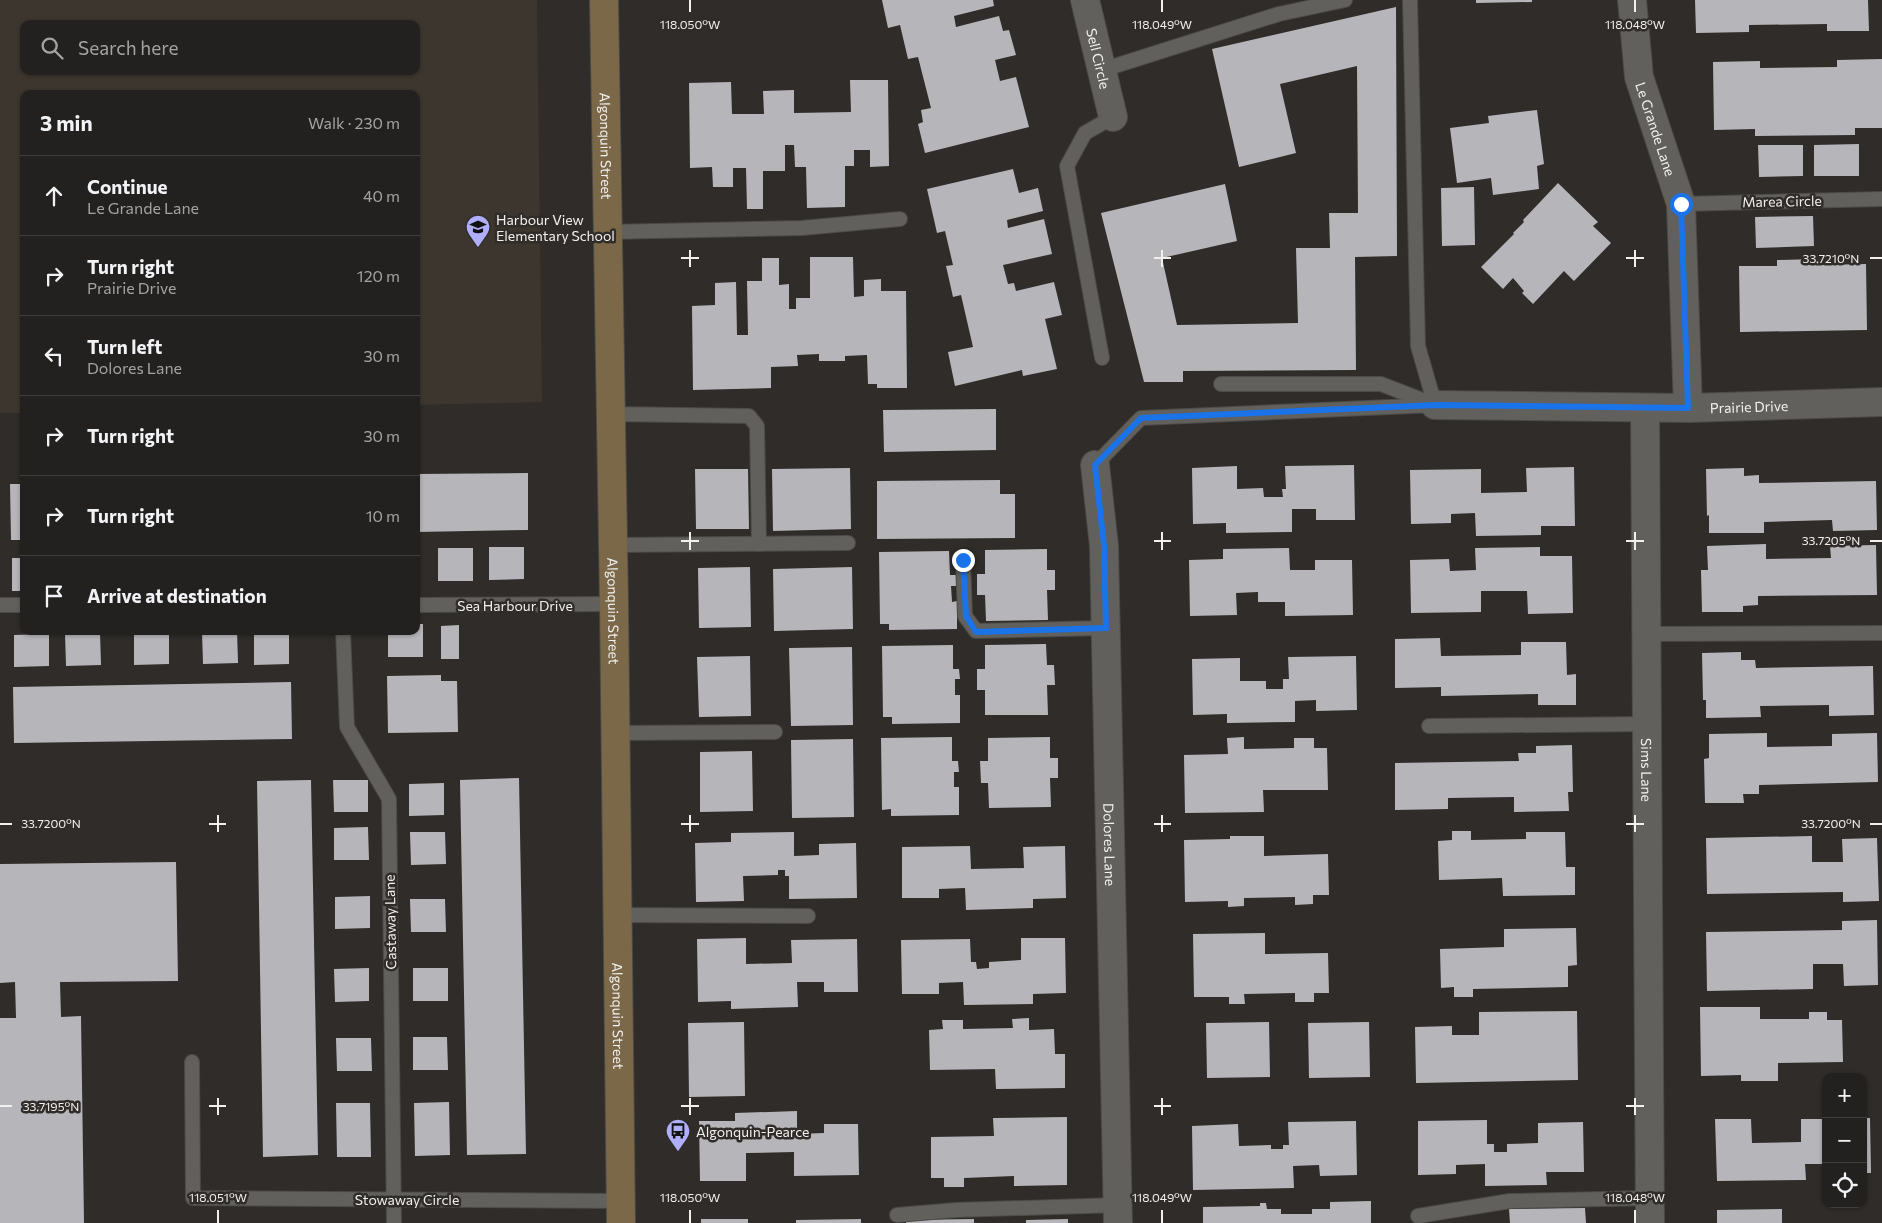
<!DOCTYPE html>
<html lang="en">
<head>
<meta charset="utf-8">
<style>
	:root { --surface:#23211f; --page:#2b2928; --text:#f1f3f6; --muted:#a3a3a4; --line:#403e3d }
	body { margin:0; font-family:Commissioner,sans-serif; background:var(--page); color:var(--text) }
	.controls { position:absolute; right:15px; bottom:15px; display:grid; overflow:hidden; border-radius:10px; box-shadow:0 1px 4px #0004 }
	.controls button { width:45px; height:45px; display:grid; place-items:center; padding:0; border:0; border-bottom:1px solid var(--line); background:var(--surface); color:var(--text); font:25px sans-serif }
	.stop { position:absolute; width:15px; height:15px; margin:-11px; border:4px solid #1a73e8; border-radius:50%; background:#fff }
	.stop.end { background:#1a73e8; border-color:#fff; box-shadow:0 1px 5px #0008 }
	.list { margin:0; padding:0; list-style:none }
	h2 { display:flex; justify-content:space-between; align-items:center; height:65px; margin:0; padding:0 20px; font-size:21px }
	h2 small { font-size:16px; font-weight:400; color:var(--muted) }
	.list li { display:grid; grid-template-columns:32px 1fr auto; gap:15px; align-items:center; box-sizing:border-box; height:80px; padding:0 20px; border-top:1px solid var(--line) }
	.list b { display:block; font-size:19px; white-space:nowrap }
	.list p { margin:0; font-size:16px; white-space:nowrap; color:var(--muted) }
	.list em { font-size:16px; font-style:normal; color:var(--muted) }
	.icon { flex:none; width:28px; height:28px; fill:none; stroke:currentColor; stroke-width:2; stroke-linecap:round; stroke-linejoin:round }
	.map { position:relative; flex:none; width:1882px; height:1223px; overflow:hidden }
	.search { position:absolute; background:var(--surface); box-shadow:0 1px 4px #0004; left:20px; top:20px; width:400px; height:55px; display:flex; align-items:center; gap:12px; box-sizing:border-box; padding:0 18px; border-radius:10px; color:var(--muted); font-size:19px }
	.panel { position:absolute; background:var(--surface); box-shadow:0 1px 4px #0004; left:20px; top:90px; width:400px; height:545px; border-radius:10px }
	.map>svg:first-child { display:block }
</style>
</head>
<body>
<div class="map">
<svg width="1882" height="1223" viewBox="0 0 1882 1223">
	<rect width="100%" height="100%" fill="#2f2c29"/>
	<!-- built -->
	<path fill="#3c362e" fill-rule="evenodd" d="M0,0H537L542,402L416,405V94H24V413H0ZM24,24H416V71H24Z"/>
	<!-- building -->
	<g fill="#b6b6ba">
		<polygon points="882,0 993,0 994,6 954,16 956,27 999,16 1003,31 1009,30 1016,55 995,60 1000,81 1016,77 1029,127 925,153 918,124 923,122 921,110 931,108 918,57 908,59 900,25 888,28"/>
		<polygon points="1476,0 1532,0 1532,2 1476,3"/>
		<polygon points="1695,0 1868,0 1869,31 1827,31 1827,24 1749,25 1749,32 1696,33"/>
		<polygon points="1396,7 1397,256 1355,257 1356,370 1183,371 1183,382 1144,382 1101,213 1225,184 1237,241 1162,258 1177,325 1298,323 1296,248 1330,248 1329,213 1358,213 1357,66 1280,84 1296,153 1239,167 1212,49"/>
		<polygon points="1882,59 1882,128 1855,128 1855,135 1755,136 1755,129 1714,130 1713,62 1760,61 1760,68 1837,67 1837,60"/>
		<polygon points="850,80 888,80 889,166 870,167 870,150 854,150 854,166 845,166 845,207 807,208 806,167 795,167 794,145 785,145 785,171 763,171 763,209 747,209 746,168 733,168 733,187 713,187 712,167 690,168 689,83 731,82 732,114 764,114 763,91 794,90 794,113 851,112"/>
		<polygon points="1537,110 1544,164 1537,166 1539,189 1493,195 1491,178 1457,183 1450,128 1489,123 1488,116"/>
		<polygon points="1859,144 1859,176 1814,176 1814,145"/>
		<polygon points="1758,145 1803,145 1803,176 1759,177"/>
		<polygon points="1013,169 1019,193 1038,188 1043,211 1007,220 1008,228 1044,219 1052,254 1003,265 1008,284 1014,283 1016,291 1054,282 1062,315 1045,319 1057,369 1023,376 1022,370 955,386 948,352 973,347 961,295 953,297 946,266 953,265 945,231 937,233 927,189"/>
		<polygon points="1558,183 1598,222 1593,226 1611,243 1574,281 1564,271 1533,304 1522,293 1524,291 1513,278 1503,289 1481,267 1514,234 1513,233 1524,222 1523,220"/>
		<polygon points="1474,187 1475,245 1442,246 1441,188"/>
		<polygon points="1813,216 1814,246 1756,248 1755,217"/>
		<polygon points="810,257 853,257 854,297 864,296 864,280 881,279 881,291 906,291 907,388 877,388 877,384 868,384 867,355 845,356 845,361 819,361 819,354 797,355 798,366 771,367 771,388 693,390 692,306 715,305 715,283 736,282 737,335 748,335 747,281 762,281 762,258 779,258 779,285 789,284 789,309 796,309 796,298 810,298"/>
		<polygon points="1821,259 1822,265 1866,264 1867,330 1740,332 1739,266 1777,266 1777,260"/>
		<polygon points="996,409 996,450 884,452 883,410"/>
		<polygon points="1354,465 1355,520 1316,520 1316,509 1292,509 1292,532 1226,533 1226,523 1193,524 1192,468 1237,466 1237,489 1263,488 1264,497 1283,497 1282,489 1286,489 1285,466"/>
		<polygon points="1574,467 1575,526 1541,526 1541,535 1476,536 1475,513 1451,514 1451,523 1411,524 1410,470 1481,469 1481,493 1527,492 1526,468"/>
		<polygon points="850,468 851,529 773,531 772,469"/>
		<polygon points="1744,468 1744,476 1759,475 1759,483 1876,481 1877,530 1833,531 1832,520 1764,522 1764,533 1709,533 1709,515 1707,516 1706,469"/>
		<polygon points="695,469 748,469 749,529 696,529"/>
		<polygon points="528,473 528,530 416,532 416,474"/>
		<polygon points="1000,480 1000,494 1015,494 1015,538 877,539 877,481"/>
		<polygon points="10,484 24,484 24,540 11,540"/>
		<polygon points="1766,544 1766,559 1831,558 1830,546 1876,545 1877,595 1758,596 1758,605 1743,606 1743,612 1702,612 1701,570 1708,570 1707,546"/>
		<polygon points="489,547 524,547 524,579 489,580"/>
		<polygon points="1540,547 1540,556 1572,556 1573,613 1528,614 1527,591 1481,591 1481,612 1411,613 1410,560 1449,559 1450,571 1476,570 1475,548"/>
		<rect x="438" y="548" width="35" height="33"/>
		<polygon points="1289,548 1290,570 1315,570 1315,560 1352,560 1353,615 1285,616 1285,602 1258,602 1258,592 1236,593 1237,615 1190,616 1189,560 1223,559 1223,549"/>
		<polygon points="1047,549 1047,570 1055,570 1055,590 1047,590 1048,620 986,621 985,595 977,595 977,574 985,574 985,550"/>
		<polygon points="949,551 950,575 956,575 956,586 951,586 952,602 957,601 957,629 889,630 889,624 880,624 879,552"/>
		<rect x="12" y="558" width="12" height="33"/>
		<polygon points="750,567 751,627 699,628 698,568"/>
		<polygon points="852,567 853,629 774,631 773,569"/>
		<polygon points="416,624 423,624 423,657 388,657 388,631 416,631"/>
		<polygon points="459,625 459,659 441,659 441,626"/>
		<polygon points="202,631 237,631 238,663 203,664"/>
		<polygon points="289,631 289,664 254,665 254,632"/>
		<polygon points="169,632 169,664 134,665 134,633"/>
		<polygon points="65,633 100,633 101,665 66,666"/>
		<polygon points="49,634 49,666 14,667 14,635"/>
		<polygon points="1440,638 1441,656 1521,655 1521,642 1566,642 1567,675 1576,674 1576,705 1538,705 1538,694 1441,696 1441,687 1395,688 1395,639"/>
		<polygon points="1046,644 1047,665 1054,665 1055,685 1047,685 1048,715 985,715 985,690 977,690 977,669 985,669 985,645"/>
		<polygon points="953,645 953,669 959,669 960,679 955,679 955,695 960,695 960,723 892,724 892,717 883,717 882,646"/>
		<polygon points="852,647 853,725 791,726 789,648"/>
		<polygon points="1741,652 1741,660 1755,660 1756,668 1873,666 1874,715 1829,716 1829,705 1760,706 1761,717 1706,718 1706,700 1703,700 1702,653"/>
		<polygon points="750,656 751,716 699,717 697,657"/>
		<polygon points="1356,656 1357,710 1316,711 1316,700 1295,701 1295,722 1227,723 1227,714 1193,715 1192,659 1240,658 1240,681 1266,681 1266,689 1283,689 1283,679 1289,679 1288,657"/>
		<polygon points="441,675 441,681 457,681 458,732 388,733 387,676"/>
		<polygon points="291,682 292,739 14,743 13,687"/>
		<polygon points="1767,733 1767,747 1832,746 1832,734 1877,733 1878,782 1759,785 1759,794 1743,794 1744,803 1705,803 1704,759 1709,758 1709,734"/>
		<polygon points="952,737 952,761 958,761 959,772 954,772 954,787 959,787 959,815 891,816 891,809 882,810 881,738"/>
		<polygon points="1050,737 1050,758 1058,758 1058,778 1050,778 1051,807 989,808 988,783 981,783 980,761 988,761 988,738"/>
		<polygon points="1244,737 1244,749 1294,748 1294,738 1314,738 1314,748 1327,748 1328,790 1263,790 1264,812 1185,813 1184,755 1228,754 1227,738"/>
		<polygon points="853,739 854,817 792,818 791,740"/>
		<polygon points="1572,745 1573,792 1568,792 1569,811 1514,812 1514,797 1448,798 1448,809 1395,810 1395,763 1519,761 1518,753 1536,753 1536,746"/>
		<polygon points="752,751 753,811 700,812 700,752"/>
		<polygon points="519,778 526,1154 467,1155 460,780"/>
		<polygon points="311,780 318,1155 263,1157 257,781"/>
		<polygon points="333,780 368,780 368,812 334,812"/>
		<polygon points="444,783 444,815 409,816 409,784"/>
		<polygon points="368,827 369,860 334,860 334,828"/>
		<polygon points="1452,831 1471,831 1471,840 1526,839 1526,832 1565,832 1566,867 1575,867 1575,895 1503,896 1502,878 1439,880 1438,841 1452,840"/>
		<polygon points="410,832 445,832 446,864 411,865"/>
		<polygon points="794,832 794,856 819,855 819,844 856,843 857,898 789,899 789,876 785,876 785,870 778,870 778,875 743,876 744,901 696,902 695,843 731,842 731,833"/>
		<polygon points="1230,836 1264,836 1264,856 1328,854 1329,895 1313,895 1313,904 1295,905 1295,897 1244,898 1244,906 1228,907 1228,901 1185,902 1184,840 1230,839"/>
		<polygon points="1812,836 1812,862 1843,862 1842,839 1877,838 1879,901 1843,902 1843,892 1707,894 1706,838"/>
		<polygon points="970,846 971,869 1024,868 1023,847 1065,846 1066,898 1033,899 1033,908 966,910 965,888 939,889 939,898 902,898 902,847"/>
		<polygon points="176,862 178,981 60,982 61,1017 81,1016 84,1223 0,1223 0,1018 16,1018 15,982 0,983 0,864"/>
		<polygon points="370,896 370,928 335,929 335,897"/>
		<polygon points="410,899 445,899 446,932 411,932"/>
		<polygon points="1877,920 1878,985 1844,986 1843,964 1813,964 1813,989 1707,991 1706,932 1842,930 1842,921"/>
		<polygon points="1576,928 1577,965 1568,966 1568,987 1473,989 1473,997 1454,997 1454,987 1441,988 1440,949 1504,947 1504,929"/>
		<polygon points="1265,933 1265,954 1328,953 1329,993 1314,993 1314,1002 1295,1002 1295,993 1244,994 1245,1004 1229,1004 1229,997 1194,997 1193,934"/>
		<polygon points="746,938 746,964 792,963 791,940 857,939 858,992 824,992 824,982 797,982 798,1007 731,1009 731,1001 698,1002 697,939"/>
		<polygon points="1021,938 1065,938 1066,993 1033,994 1033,1004 964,1005 963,982 939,983 939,994 902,994 901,940 970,939 971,962 976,962 977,969 989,968 989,962 1021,960"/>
		<polygon points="369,968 369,1001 335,1002 334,969"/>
		<rect x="413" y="968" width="35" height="33"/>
		<polygon points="1700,1007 1760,1007 1760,1019 1809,1019 1809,1012 1827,1012 1827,1020 1842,1020 1843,1062 1778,1063 1778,1081 1741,1081 1741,1075 1701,1076"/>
		<polygon points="1577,1011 1578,1080 1416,1083 1415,1027 1452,1026 1452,1035 1479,1035 1479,1012"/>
		<polygon points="1029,1018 1029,1030 1054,1029 1055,1054 1065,1054 1065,1088 996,1089 995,1069 930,1070 929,1030 943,1029 942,1020 963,1020 963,1029 1013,1028 1012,1019"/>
		<polygon points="744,1022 745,1096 689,1097 688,1023"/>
		<polygon points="1269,1022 1270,1077 1207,1078 1206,1023"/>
		<polygon points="1369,1022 1370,1077 1309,1078 1308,1023"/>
		<polygon points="413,1037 447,1037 448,1070 413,1070"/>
		<polygon points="336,1038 371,1038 372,1071 337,1071"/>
		<polygon points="449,1102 450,1155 415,1156 414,1103"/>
		<polygon points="336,1103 370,1103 371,1157 337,1157"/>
		<polygon points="797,1111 797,1134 824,1133 824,1124 858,1124 859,1175 794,1176 794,1152 746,1153 746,1181 700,1181 699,1121 735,1121 735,1113"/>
		<polygon points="1067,1117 1067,1185 1014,1186 1014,1176 964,1178 964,1187 944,1187 944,1178 931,1178 931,1137 994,1136 993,1118"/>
		<polygon points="1863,1118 1870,1118 1871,1173 1863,1173"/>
		<polygon points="1715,1119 1751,1119 1752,1143 1801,1142 1801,1119 1826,1119 1826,1164 1805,1164 1806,1180 1717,1181"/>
		<polygon points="1487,1120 1487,1144 1494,1144 1494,1152 1507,1152 1507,1144 1538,1143 1538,1123 1583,1122 1584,1172 1546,1172 1547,1185 1485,1186 1485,1164 1456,1165 1456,1174 1418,1175 1418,1121"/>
		<polygon points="1356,1121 1357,1175 1320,1176 1319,1165 1293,1166 1294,1188 1193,1190 1192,1126 1238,1124 1239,1146 1271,1145 1271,1149 1283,1149 1283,1145 1289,1145 1288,1122"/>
		<polygon points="1371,1201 1371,1223 1203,1223 1203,1207 1260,1206 1260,1203 1266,1203 1267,1209 1281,1209 1281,1214 1312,1214 1312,1209 1330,1209 1330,1202"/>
		<polygon points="1585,1208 1586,1223 1510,1223 1509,1209"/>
		<polygon points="1782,1209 1782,1223 1717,1223 1717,1210"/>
		<rect x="701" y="1219" width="47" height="4"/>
		<polygon points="861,1219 861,1223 796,1223 796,1220"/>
		<polygon points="974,1219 974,1223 906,1223 906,1220"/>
		<polygon points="1068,1219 1068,1223 1026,1223 1026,1220"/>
	</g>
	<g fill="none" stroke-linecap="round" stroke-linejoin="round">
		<defs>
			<g id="service">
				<polyline points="1410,0 1418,346 1435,405"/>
				<polyline points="1102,70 1279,14 1345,0"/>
				<polyline points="1681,204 1882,199"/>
				<polyline points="607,232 802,228 900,219"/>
				<polyline points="1102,358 1067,166 1085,133 1113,117"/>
				<polyline points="1221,384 1381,384 1430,403"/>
				<polyline points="611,414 749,416 757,426 759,544"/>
				<polyline points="1095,465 1141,418 1435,405"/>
				<polyline points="613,545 848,543"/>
				<polyline points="963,560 965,616 976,631 1106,628"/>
				<polyline points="0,605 24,605"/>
				<polyline points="416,605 614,604"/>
				<polyline points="343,631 347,727 389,799 394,1223"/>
				<polyline points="1646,634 1882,633"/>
				<polyline points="1429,726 1647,724"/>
				<polyline points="615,733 775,732"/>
				<polyline points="617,915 808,916"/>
				<polyline points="192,1062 193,1198 621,1201"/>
				<polyline points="897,1215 956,1210 1118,1205"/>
				<polyline points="1418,1216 1510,1201 1649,1198"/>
			</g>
			<g id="minor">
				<path id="s1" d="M1085,0L1113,117"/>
				<path id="s2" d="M1632,0L1639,77L1681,204L1688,408"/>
				<path id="s3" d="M1435,405L1688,408L1882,402"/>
				<path id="s4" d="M1095,465L1104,546L1118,1223"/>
			</g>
			<g id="tertiary">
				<path id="s5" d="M1645,408L1650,1223"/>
			</g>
			<g id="secondary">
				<path id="s6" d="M604,0L614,604L621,1223"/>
			</g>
		</defs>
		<!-- service casing -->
		<use href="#service" stroke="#4b4a47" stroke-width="16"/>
		<!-- minor casing -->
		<use href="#minor" stroke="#4b4a47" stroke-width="30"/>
		<!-- tertiary casing -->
		<use href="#tertiary" stroke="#4b4a47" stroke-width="30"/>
		<!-- secondary casing -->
		<use href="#secondary" stroke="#4b4a47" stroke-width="30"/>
		<!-- service -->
		<use href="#service" stroke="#62605c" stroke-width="14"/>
		<!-- minor -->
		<use href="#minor" stroke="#62605c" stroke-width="28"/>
		<!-- tertiary -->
		<use href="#tertiary" stroke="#62605c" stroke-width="28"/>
		<!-- secondary -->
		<use href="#secondary" stroke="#7b6848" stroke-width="28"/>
	</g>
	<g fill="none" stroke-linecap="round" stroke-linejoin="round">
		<!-- route -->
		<polyline stroke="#1a73e8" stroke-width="6" points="963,560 966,616 976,632 1106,628 1104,546 1095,465 1141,418 1436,405 1688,408 1681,204"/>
	</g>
	<!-- ticks -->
	<path fill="none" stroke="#f1f0ee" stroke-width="2" d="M690,0V12M1162,0V12M1635,0V12M690,250V267M1162,250V267M1635,250V267M681,258H699M1154,258H1171M1626,258H1644M1870,258H1882M690,532V550M1162,532V550M1635,532V550M681,541H699M1154,541H1171M1626,541H1644M1870,541H1882M218,815V832M690,815V832M1162,815V832M1635,815V832M0,824H12M209,824H226M681,824H699M1154,824H1171M1626,824H1644M1870,824H1882M218,1098V1115M690,1098V1115M1162,1098V1115M1635,1098V1115M0,1106H12M209,1106H226M681,1106H699M1154,1106H1171M1626,1106H1644M218,1210V1223M690,1210V1223M1162,1210V1223M1635,1210V1223"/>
	<!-- icons -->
	<defs>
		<symbol id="school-pin" viewBox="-11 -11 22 30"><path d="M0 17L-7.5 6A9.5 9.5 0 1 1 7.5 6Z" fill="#aeaefb" stroke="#2f2c29"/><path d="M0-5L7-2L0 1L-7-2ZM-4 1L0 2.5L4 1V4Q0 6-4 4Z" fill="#111"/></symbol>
		<symbol id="bus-pin" viewBox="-11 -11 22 30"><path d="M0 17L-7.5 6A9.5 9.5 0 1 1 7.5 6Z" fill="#aeaefb" stroke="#2f2c29"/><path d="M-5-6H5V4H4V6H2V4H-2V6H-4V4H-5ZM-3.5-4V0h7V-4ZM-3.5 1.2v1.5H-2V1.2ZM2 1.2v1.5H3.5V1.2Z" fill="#111"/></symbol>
	</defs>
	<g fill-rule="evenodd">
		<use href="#school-pin" x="464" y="213" width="28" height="38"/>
		<use href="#bus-pin" x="664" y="1117" width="28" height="38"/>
	</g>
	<g text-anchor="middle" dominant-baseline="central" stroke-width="5" stroke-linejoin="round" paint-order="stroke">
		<!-- street labels -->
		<g font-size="14" fill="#f1f0ee" stroke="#2f2c29">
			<text stroke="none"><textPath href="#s1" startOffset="60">Sell Circle</textPath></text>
			<text stroke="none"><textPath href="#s2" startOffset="132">Le Grande Lane</textPath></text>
			<text stroke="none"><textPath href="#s6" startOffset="146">Algonquin Street</textPath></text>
			<text transform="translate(1782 201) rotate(-1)">Marea Circle</text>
			<text stroke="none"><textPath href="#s3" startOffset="314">Prairie Drive</textPath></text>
			<text x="515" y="605">Sea Harbour Drive</text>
			<text stroke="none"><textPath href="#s6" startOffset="611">Algonquin Street</textPath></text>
			<text stroke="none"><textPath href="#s5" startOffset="362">Sims Lane</textPath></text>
			<text stroke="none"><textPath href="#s4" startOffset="380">Dolores Lane</textPath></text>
			<text transform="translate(390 922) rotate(-91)">Castaway Lane</text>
			<text stroke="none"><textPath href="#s6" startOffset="1016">Algonquin Street</textPath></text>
			<text x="407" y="1199">Stowaway Circle</text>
		</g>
		<!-- poi labels -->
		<g font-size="14" fill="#f1f0ee" stroke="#2f2c29" text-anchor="start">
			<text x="496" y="219">Harbour View<tspan x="496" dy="16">Elementary School</tspan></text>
			<text x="696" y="1131">Algonquin-Pearce</text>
		</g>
	</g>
	<g font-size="12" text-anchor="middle" fill="#f1f0ee" stroke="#2f2c29" stroke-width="5" stroke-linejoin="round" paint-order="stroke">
		<text x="690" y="29">118.050°W</text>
		<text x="1162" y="29">118.049°W</text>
		<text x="1635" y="29">118.048°W</text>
		<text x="1831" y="263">33.7210°N</text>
		<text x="1831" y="545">33.7205°N</text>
		<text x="51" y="828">33.7200°N</text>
		<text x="1831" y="828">33.7200°N</text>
		<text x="51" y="1111">33.7195°N</text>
		<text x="218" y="1202">118.051°W</text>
		<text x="690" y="1202">118.050°W</text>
		<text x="1162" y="1202">118.049°W</text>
		<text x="1635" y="1202">118.048°W</text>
	</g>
</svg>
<div class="controls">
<button>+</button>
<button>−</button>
<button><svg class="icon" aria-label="locate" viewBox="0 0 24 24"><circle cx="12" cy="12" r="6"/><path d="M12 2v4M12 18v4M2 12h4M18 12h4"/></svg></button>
</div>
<div class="stop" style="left:1681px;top:204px"></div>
<div class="stop end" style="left:963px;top:560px"></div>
<div class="search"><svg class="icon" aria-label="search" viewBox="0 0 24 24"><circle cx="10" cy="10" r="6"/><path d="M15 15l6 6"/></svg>Search here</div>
<section class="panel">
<h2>3 min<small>Walk · 230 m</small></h2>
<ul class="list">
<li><svg class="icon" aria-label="ahead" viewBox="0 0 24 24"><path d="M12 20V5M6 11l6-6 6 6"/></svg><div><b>Continue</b><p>Le Grande Lane</p></div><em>40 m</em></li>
<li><svg class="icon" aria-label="right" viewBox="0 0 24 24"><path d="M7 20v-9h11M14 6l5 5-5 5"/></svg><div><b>Turn right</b><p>Prairie Drive</p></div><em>120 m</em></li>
<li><svg class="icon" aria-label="left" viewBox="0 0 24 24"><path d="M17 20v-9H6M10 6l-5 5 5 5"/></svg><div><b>Turn left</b><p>Dolores Lane</p></div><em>30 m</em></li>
<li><svg class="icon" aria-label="right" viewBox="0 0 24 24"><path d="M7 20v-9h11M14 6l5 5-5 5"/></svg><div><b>Turn right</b></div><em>30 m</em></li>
<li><svg class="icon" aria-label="right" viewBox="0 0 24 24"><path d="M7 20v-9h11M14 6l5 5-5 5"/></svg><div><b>Turn right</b></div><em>10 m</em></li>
<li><svg class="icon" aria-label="arrive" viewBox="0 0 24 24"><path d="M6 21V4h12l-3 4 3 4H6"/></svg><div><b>Arrive at destination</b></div></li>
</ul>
</section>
</div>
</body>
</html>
